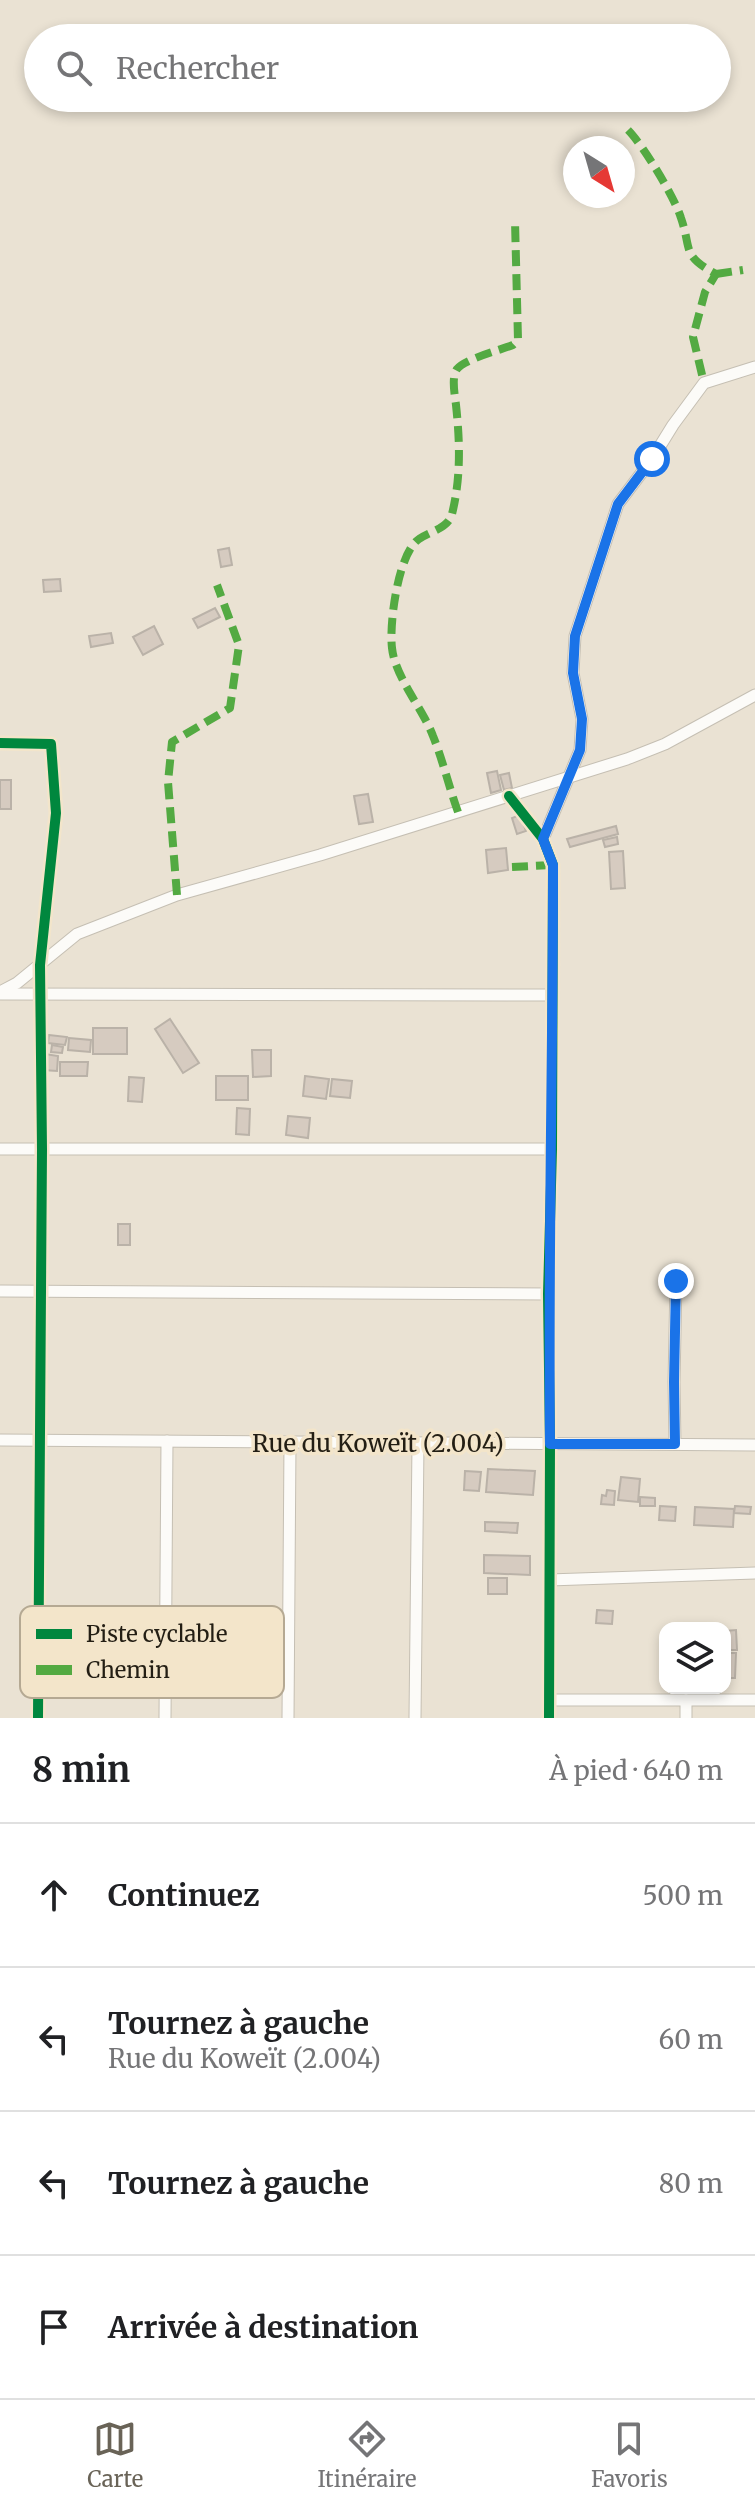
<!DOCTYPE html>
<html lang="fr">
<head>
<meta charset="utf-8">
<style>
	:root { --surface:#fff; --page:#f6f6f6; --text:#202124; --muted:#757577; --line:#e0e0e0; --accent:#696357 }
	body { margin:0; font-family:Merriweather,serif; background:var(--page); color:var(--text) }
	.controls { position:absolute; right:24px; bottom:24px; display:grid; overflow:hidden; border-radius:16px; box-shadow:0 4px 12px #0003 }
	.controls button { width:72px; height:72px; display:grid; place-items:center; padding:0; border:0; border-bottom:2px solid var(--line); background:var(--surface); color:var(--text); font:40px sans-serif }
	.compass { position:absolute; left:563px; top:136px; width:72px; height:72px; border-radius:50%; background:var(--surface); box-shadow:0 4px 12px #0003; rotate:143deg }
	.stop { position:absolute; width:24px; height:24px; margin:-18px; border:6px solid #1a73e8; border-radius:50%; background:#fff }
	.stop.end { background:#1a73e8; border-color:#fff; box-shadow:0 2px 8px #0008 }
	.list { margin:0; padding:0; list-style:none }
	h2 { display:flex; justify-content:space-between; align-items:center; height:104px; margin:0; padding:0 32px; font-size:34px }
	h2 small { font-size:26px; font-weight:400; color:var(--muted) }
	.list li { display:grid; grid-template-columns:52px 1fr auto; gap:24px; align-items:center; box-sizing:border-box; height:144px; padding:0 32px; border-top:2px solid var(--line) }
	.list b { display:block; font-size:30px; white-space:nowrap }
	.list p { margin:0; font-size:26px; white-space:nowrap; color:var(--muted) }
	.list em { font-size:26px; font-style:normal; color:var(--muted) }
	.icon { flex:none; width:44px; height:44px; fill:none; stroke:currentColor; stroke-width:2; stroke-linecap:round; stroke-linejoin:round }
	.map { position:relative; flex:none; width:755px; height:1718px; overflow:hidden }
	.search { position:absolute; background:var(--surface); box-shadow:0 4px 12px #0003; left:24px; right:24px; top:24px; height:88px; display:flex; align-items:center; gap:20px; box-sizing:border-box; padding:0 28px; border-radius:44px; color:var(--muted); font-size:30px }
	.sheet { height:680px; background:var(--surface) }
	nav { display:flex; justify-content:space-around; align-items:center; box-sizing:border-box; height:112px; border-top:2px solid var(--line); background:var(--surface); font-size:22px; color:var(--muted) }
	nav a { display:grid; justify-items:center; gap:4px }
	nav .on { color:var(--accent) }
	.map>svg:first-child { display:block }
</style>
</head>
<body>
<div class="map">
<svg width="755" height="1718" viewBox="0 0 755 1718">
	<rect width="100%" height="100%" fill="#eae2d3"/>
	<!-- building -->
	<g fill="#d6cbc0" stroke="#bab2a8" stroke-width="2">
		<polygon points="229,548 232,565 221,567 218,550"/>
		<polygon points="60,579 61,591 44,592 43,580"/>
		<polygon points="215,608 220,617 198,628 193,619"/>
		<polygon points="154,626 163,644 143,655 133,637"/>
		<polygon points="111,633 113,643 91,647 89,636"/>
		<polygon points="497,771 501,790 491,793 487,773"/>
		<polygon points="509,773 512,788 504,790 500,775"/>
		<rect x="0" y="780" width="11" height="29"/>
		<polygon points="368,794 373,822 359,824 354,796"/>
		<polygon points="520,815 526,831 517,834 512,818"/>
		<polygon points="616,826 618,834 570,847 567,839"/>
		<polygon points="617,837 618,844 605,847 603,840"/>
		<polygon points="506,848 508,870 488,873 486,850"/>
		<polygon points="623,851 625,888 611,889 609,852"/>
		<polygon points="170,1019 199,1063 183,1073 155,1029"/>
		<rect x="93" y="1028" width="34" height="26"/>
		<polygon points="49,1035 67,1037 65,1045 48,1043"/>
		<polygon points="69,1038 91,1040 90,1052 68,1050"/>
		<polygon points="52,1045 63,1047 62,1053 51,1052"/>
		<polygon points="252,1050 271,1050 271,1076 253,1077"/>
		<polygon points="45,1054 58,1056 57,1071 43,1070"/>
		<polygon points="60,1062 88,1062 87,1076 60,1076"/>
		<rect x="216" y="1076" width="32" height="24"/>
		<polygon points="305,1076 329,1079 326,1099 303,1096"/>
		<polygon points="129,1077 144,1078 142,1102 128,1101"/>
		<polygon points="332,1079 352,1081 350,1098 330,1096"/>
		<polygon points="237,1108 250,1109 249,1135 236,1134"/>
		<polygon points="288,1116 310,1118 308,1138 286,1135"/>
		<rect x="118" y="1224" width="12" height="21"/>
		<polygon points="488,1469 535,1471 533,1495 486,1492"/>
		<polygon points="465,1471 481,1472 479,1491 464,1490"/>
		<polygon points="621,1477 640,1479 638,1502 618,1500"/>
		<polygon points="607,1490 615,1491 614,1505 601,1504 602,1495 606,1496"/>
		<polygon points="640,1497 655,1498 655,1506 640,1506"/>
		<polygon points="660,1506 676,1507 675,1521 659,1520"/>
		<polygon points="735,1506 751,1507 750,1514 734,1513"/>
		<polygon points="695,1507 734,1509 733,1527 694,1525"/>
		<polygon points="485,1522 518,1523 517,1533 485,1531"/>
		<polygon points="484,1555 530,1556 530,1575 484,1573"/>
		<rect x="488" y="1578" width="19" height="16"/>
		<polygon points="597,1610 613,1611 612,1624 596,1623"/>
		<polygon points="736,1630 737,1650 725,1650 725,1631"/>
		<polygon points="725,1653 736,1653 735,1678 725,1678"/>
	</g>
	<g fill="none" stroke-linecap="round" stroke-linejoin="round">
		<defs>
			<g id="minor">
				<polyline points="0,743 51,744 56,813 40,965 42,1149 38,1718"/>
				<polyline points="509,796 543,839 553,865 552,1149 548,1294 550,1444 549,1718"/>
				<polyline points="543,839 580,750 582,719 573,673 575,636 618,504 652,459 673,425 704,383 755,367"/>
				<polyline points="0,992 17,983 77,934 177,895 320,855 627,759 665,744 755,695"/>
				<polyline points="1,994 552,995"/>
				<polyline points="0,1149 552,1149"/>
				<polyline points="0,1291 548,1294"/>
				<polyline points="0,1440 755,1445"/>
				<polyline points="675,1444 674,1382 676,1281"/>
				<polyline points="549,1580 755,1573"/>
				<polyline points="549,1700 755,1700"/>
				<polyline points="686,1700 686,1718"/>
				<polyline points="165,1718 167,1441"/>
				<polyline points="288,1718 290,1442"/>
				<polyline points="415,1718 418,1443"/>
			</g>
		</defs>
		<!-- minor casing -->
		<use href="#minor" stroke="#c5bfb3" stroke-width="13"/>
		<!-- minor -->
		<use href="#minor" stroke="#fcfbf8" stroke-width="11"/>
		<!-- quiet -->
		<g stroke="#53aa42" stroke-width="8" stroke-dasharray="16 8" stroke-linecap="butt">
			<path d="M628,130C643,145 675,198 681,218C692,250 681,255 716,274L705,292L693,337L704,383"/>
			<polyline points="716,274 743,270"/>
			<path d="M458,812C449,787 443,761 433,736C423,709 395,677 392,648C389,624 398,553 419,539C430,531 448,529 452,514C461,478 460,442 456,405C455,396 451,377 457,369C465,359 500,350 513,345L518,340L515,221"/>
			<polyline points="512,867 553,865"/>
			<polyline points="177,895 168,782 172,742 230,708 239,645 217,585"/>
		</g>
		<defs>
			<g id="cycleway">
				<polyline points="0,743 51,744 56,813 40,965 42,1149 38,1718"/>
				<polyline points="509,796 543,839 553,865 552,1149 548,1294 550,1444 549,1718"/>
			</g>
		</defs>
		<!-- cycleway casing -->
		<use href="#cycleway" stroke="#f3e5ca" stroke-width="15"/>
		<!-- cycleway -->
		<use href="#cycleway" stroke="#00873e" stroke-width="10"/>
	</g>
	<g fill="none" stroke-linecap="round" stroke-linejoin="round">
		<!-- route -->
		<path stroke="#1a73e8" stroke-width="10" d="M652,459L618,504L575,636L573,673L582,719L580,750L543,839L553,865C553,1058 548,1251 550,1444H675L674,1382L676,1281"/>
	</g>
	<g text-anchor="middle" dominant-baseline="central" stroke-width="7" stroke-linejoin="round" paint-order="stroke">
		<!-- street labels -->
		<g font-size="24" fill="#231e14" stroke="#f3e5ca">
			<text x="378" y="1443">Rue du Koweït (2.004)</text>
		</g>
	</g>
	<!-- legend -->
	<rect x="20" y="1606" width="264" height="92" rx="12" fill="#f3e5ca" stroke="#b5a993" stroke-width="2"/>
	<rect x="36" y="1629" width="36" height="10" fill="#00873e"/>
	<rect x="36" y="1665" width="36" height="10" fill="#53aa42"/>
	<g font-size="22" fill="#231e14">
		<text x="86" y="1642">Piste cyclable</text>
		<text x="86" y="1678">Chemin</text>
	</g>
</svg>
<div class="controls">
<button><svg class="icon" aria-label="layers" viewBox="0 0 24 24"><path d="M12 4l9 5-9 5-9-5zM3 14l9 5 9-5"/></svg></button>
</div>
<svg class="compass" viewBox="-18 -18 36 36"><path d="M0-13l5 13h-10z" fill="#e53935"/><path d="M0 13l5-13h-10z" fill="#757577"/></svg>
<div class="stop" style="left:652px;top:459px"></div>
<div class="stop end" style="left:676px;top:1281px"></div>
<div class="search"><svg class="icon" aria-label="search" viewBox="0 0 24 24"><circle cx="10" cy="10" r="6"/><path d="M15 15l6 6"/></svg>Rechercher</div>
</div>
<section class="sheet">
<h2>8 min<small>À pied · 640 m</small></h2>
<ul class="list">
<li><svg class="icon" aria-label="ahead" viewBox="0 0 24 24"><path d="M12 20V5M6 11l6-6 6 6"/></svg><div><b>Continuez</b></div><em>500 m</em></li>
<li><svg class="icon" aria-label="left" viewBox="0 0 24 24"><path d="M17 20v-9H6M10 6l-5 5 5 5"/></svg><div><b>Tournez à gauche</b><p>Rue du Koweït (2.004)</p></div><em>60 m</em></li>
<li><svg class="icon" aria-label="left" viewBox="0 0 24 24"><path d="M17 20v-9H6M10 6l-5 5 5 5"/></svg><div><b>Tournez à gauche</b></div><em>80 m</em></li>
<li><svg class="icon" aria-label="arrive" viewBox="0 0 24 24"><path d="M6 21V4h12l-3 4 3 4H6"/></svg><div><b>Arrivée à destination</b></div></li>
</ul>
</section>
<nav>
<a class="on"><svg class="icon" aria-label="map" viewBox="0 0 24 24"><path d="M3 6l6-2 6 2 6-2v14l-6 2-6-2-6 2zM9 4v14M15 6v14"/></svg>Carte</a>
<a><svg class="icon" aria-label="directions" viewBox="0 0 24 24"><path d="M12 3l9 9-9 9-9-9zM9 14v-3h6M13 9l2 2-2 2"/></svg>Itinéraire</a>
<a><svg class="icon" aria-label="saved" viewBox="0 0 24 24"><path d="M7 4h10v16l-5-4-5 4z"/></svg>Favoris</a>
</nav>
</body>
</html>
